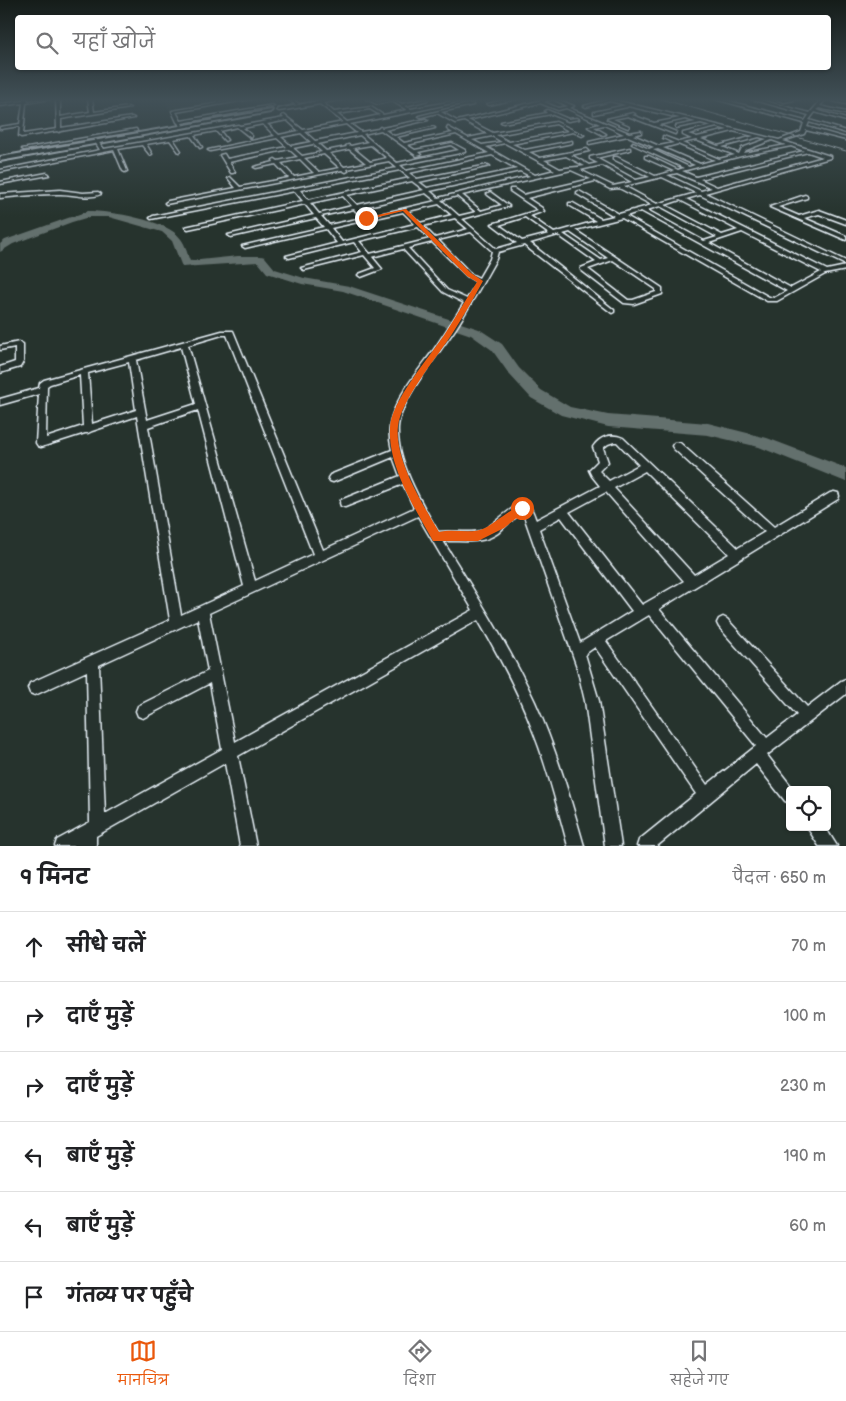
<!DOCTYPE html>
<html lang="hi">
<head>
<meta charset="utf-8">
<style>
	:root { --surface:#fff; --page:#f6f6f6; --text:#202124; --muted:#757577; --line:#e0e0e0; --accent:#ea580c }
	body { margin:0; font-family:"Balsamiq Sans","Playpen Sans Deva",sans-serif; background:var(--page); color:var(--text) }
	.controls { position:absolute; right:15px; bottom:15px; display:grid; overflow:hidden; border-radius:5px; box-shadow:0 1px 4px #0004 }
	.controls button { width:45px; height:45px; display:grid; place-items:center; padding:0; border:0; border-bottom:1px solid var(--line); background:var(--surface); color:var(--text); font:25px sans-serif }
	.stop { position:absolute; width:15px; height:15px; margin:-11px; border:4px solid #ea580c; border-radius:50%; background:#fff }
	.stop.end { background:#ea580c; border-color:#fff; box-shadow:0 1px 5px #0008 }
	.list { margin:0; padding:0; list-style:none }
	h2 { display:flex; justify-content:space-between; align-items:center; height:65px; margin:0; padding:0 20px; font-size:21px }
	h2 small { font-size:16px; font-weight:400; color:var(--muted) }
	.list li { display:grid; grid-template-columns:32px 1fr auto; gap:15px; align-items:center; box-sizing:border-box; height:70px; padding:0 20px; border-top:1px solid var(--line) }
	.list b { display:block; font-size:19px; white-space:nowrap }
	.list em { font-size:16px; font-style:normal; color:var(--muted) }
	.icon { flex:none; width:28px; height:28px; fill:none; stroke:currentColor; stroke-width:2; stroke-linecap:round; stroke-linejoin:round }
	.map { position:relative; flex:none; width:846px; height:846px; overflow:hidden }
	.search { position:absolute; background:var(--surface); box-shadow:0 1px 4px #0004; left:15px; right:15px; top:15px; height:55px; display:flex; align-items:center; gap:12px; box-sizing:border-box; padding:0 18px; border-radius:5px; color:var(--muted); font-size:19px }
	.sheet { height:485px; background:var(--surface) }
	nav { display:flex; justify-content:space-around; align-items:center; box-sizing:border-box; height:70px; border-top:1px solid var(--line); background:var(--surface); font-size:14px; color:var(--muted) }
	nav a { display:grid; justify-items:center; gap:2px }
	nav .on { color:var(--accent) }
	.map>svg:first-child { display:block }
</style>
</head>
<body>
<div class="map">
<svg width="846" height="846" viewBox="0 0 846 846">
	<rect width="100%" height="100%" fill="#26332d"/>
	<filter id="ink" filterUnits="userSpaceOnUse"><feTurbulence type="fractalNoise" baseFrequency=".02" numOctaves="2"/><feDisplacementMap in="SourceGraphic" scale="10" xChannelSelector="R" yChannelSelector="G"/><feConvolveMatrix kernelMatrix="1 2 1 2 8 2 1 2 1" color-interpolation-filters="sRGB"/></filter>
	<g filter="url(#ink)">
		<!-- built -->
		<polygon fill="#333f3a" points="164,99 237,99 237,100 170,111"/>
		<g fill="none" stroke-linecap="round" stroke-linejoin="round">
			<!-- river -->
			<path fill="#636f6d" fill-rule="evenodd" d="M88,211C110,211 168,220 181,239C186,245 187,254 190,261L238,256H261L265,257L275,269L304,278L349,286L479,329L502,344L519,368L541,390L570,407L608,415L708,423L767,438L846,468V482L759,447L708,435L608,427L561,415L531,398L509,374L492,350L471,335L343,291L302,284L267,273L258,262L182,267L172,241L162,232L109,217H89L72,222L13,244L0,252V244L5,240Z"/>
			<defs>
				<g id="minor">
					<polygon points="23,99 27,99 27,101 50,99 26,103 23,134 57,129 56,99 60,99 60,117 90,112 88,99 92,99 94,112 128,107 130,108 61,119 61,128 132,117 134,118 61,131 59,132 57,131 21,137 19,136 20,126 0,129 0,127 20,124 23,103 0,106 0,104 23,101"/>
					<polygon points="243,99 251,99 176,112 181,121 272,105 274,106 182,123 183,125 181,126 177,122 172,111"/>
					<polygon points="288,99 292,99 299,104 296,105"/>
					<path d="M337,99H345L323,103L334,112L371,107L383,115L407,110L392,101L377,104L366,99H371L377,102L393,99L402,104L426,99L428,100L405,106L411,109L463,99H470L412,112L350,124L361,132L378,129L380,127L382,128L426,119L428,120L385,130L394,136L433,127L435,128L396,137L404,143L453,133L447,129L448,127L468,138L488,134L464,121L455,123L437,113L421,117L419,116L472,103L473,105L441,112L457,121L546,99H552L544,102L558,108L568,106L552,99H557L574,106L569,108L629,133L641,131V133L633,135L659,146L674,143L663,138V136L679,142L692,139L683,135V133L712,126L701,123L676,128V126L696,122L685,119L658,125L676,132L675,134L628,116L613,119L629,126L628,128L607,119L633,113L635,114L632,115L654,123L680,118L628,106L627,107L594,114V112L626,105L610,101L586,107L584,106L606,100L604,99H610L779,140L801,132L804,123L715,99H721L805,121L809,115L751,99H757L810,113L822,99H826L820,106L846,112V114L819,108L816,110L846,119V121L815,112L809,120L846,131V133L809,122L807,127L846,138V140L806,130L804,134L783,141L830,156V158L705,193L846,261V265L700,195L686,199L827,270L846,266V270L825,274L777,301H767L622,218L575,230L662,288V294L634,304L624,303L581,270V268L596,262L558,235L530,243L614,310V312L612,313L524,245L498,252L496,259C483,282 470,306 456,328C439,354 401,397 398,427C396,461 422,504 438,532C452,530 467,534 481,531C492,529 519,495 529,506C533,510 534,516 536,520L600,486L592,476L589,470L598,461L593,447C600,436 612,433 623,438L738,548L765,532L674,449L672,446L674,443H680L774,527L830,493L834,492L838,493L839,496L838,499L659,609L767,738L797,715L719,627L717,623L719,619L723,617L727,619L807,707L841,681L846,679V694L767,755L794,790H790V803L785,801L756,764L657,846H637L639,840L696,794L595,647L585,654L599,701L621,846H605L585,701L577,667L523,513C513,517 506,526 498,533C481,545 462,540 443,541C476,594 509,646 535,702C556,749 570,797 584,846H568C557,806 547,765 531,726C517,689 498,654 478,620L238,756L256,846H240L225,763L96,836V846H55L57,840L90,822L87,671L35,695L30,693L28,688L30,683L170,620L137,416L92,431L88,433H85L41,447L38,446L36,443L39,394L0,405V399L39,388L40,383L44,380L222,331H233L323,550L414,508L403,484L345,507L341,506L340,503L341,500L400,476L393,457L333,482L330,481L328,478L330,475L392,450C389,439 389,426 392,416C400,392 418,371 433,351C444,335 454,319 464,303L443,292L403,249L372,257L382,269L361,277L358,275L359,274L375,268L364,255L304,270L301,268L362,252L354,242L289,258L286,256L337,243L326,229L245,248L242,246L324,227L316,218L231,237L228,235L314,215L305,204L188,229L185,227L303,201L295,191L151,219L150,218L153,216L397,168L389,161L347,169L348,171L346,172L342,170L166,204L165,203L168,201L236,188L228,178L230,177L240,187L289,178L276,164L256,168L254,167L274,162L273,160L275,159L278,161L298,157L289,149L229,162L235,172L233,173H231L220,155L224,154L227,159L287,147L277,138L210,151L208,150L275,136L263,124L243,128L252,136L251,138L237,127L220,131L227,140L225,141L216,131L194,135L202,147L200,148L191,136L173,139L181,151L179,152L170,140L146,144L152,154L150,155L142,145L118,149L127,171L125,172L123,171L114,150L0,172V170L100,150L94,140L96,139L104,149L238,125L240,126L284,118L282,116L284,115L303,130L343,122L320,104L279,111L277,110L319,101ZM540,103L558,110L566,108L600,124L588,127L603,135L606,134L594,127L604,125L624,134L589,142V144L628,136L654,147L649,149L633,142L632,144L684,168L678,170L649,156H645V158L674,171L655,176L617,157H613V159L650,177L636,180L596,158L630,150V148L590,157V159L598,163L589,165L571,155L589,151L587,149L540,158L529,152L572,143V141L525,150L512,144L573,132L582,136L584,135L556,122L493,133L468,120ZM370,109L380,115L347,122L337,114ZM287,120L299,131L279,135L267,124ZM346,124L357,133L315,141L305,132ZM556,124L569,131L509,142L496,135ZM717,127L728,130L697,137L688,134ZM381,130L417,156L421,155L418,152L451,145L459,150L397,163L363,134ZM733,131L754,136L718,146L701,139ZM301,133L311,142L291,146L281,137ZM456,134L489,153L406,171L400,165L465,152V150L452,143L415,150L407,145ZM360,135L368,142L351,146L348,145L346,146L347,147L326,151L318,144ZM492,136L502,142L482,145L472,140ZM759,137L767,139L742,148L739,154L722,147ZM696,140L735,155L719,159L682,143ZM772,140L786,145L744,153L746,150ZM505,143L555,170L535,175L486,147ZM313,144L322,152L302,156L293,148ZM678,144L715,160L700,164L663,148ZM371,145L387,158L370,162L353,148ZM791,146L804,151L696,177L682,171L741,156ZM349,149L366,163L344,167L329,153ZM658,149L695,165L689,167L653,150ZM808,152L823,157L717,187L700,179ZM324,154L340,168L319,172L304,158ZM492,155L517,169L427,188L419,182L490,166L488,165L417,179L409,173ZM566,156L585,166C576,168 569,167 560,169L544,160ZM300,159L314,173L294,177L281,163ZM602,165L632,182L613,186L580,170ZM400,170L410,178L308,200L300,190ZM571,170L591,179L523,195L514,189H510V191L538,210L492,224L517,243L496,249L462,219L509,206L490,192L487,194L488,195L502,205L481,211L462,195ZM520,171L530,176L438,198L430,191ZM677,173L712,188L701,191L667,175ZM662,177L696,193L657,204L624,186ZM412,181L424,190L357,205L347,195ZM595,181L610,189L619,188L652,205L619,214L579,191L577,192V194L614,216L601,219L573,203H569V205L596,221L554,233L530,216L544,211L542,208L527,198ZM426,193L436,201L367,217L359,208ZM343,196L352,206L319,214L310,203ZM457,196L476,212L459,216L441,200ZM680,200L738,230L722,235L665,205ZM439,204L452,215L420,223L408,211ZM660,206L717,237L704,241L647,210ZM354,209L362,218L329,225L321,216ZM641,211L787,291L774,298L769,297L626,216ZM403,212L415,224L342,242L331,228ZM525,217L549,234L522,241L499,225ZM455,218L468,229L435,238L423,226ZM418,227L430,239L370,254L359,241ZM471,232L492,251L490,259L479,278L471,274L438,240ZM570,232L608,258L601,260L563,234ZM742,232L821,272L791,288L709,243ZM432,242L467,276L477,282L467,299L447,290L408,248ZM613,260L656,289V292L633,300H628L588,269ZM222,335H227L313,554L255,581L188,345ZM181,347L196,404L147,420L136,360ZM129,362L136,410L92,424L88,373ZM80,375L83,426L46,438L47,386L50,384ZM198,410L244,586L181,615L148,427ZM614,442H617L639,465L609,481L599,471L608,462L603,448L608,444ZM645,471L729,554L694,575L614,488ZM606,492L684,581L642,605L569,512ZM418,516L473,610L235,742L209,613ZM561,517L632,611L580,643L539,529ZM649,615L756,746L707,785L606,641ZM198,619L208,671L138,706L136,711L138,716L143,718L210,683L222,749L105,814L99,665Z"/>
					<polygon points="509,99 516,99 489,105 487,104"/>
					<polygon points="775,99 799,99 784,102"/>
					<polygon points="827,99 846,102 846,104 828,100"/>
					<polygon points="547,110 568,119 577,118 579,119 568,121 551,114 503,123 501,122 547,113 545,111"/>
					<polygon points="136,129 137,131 24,150 22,149"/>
					<polygon points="47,173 49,174 49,175 0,184 0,182"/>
					<path d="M60,190L83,193L98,192L101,194C88,200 72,193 58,194C39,194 19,196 0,198V194Z"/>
					<polygon points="805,195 807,196 807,198 778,207 799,216 819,210 846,220 846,224 819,214 804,218 846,236 846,240 770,207"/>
					<polygon points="19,342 23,344 23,362 20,367 0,373 0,367 15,362 15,347 0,350 0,346"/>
					<polygon points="807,827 825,827 837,846 819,846"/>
				</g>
				<g id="major">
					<polygon points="328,99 338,99 280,110 278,109"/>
					<polygon points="272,110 270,112 0,161 0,157"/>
				</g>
			</defs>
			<!-- minor casing -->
			<use href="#minor" stroke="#e8f1f8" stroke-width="3"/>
			<!-- major casing -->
			<use href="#major" stroke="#e8f1f8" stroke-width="4"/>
			<!-- minor -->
			<use href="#minor" fill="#26332d" fill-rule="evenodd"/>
			<!-- major -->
			<use href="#major" fill="#26332d" fill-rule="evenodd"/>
			<!-- rail -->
			<polyline stroke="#e8f1f8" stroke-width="1" points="661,99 846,151"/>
		</g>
	</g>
	<!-- sky -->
	<linearGradient id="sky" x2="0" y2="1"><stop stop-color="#151c19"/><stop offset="0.46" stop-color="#415057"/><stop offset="1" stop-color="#415057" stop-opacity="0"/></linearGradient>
	<rect width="846" height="217" fill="url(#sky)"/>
	<!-- route -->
	<path fill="#ea580c" d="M406,209L471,273L483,281C473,299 463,317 452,334C437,357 401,400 398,426C394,459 423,505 439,532C455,528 470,535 485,528C495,523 518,503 525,505V511L504,528L478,541H433C415,508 388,467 390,428C390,403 430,356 445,334C456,317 466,299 477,282L467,276L403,211L366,220L363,218Z"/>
</svg>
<div class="controls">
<button><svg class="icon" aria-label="locate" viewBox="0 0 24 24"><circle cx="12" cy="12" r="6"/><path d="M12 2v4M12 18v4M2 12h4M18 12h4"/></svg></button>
</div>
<div class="stop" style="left:522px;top:508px"></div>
<div class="stop end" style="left:366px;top:218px"></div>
<div class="search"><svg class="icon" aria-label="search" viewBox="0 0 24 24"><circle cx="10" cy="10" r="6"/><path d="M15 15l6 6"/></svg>यहाँ खोजें</div>
</div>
<section class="sheet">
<h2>9 मिनट<small>पैदल · 650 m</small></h2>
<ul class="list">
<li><svg class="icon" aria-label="ahead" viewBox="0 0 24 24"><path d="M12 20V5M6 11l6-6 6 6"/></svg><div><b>सीधे चलें</b></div><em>70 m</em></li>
<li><svg class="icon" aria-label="right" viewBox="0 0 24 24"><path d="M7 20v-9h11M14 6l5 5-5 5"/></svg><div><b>दाएँ मुड़ें</b></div><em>100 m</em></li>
<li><svg class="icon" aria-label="right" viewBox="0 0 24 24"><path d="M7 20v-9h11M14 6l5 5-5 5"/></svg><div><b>दाएँ मुड़ें</b></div><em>230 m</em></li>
<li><svg class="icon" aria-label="left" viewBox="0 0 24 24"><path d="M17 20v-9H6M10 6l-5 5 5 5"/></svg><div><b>बाएँ मुड़ें</b></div><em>190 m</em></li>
<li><svg class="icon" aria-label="left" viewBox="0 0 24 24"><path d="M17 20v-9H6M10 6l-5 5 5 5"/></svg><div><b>बाएँ मुड़ें</b></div><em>60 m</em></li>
<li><svg class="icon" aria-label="arrive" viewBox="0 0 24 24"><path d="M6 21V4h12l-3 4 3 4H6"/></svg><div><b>गंतव्य पर पहुँचे</b></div></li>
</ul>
</section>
<nav>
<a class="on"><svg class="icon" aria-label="map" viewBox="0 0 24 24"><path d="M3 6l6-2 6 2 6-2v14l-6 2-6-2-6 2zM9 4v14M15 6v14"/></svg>मानचित्र</a>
<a><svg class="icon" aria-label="directions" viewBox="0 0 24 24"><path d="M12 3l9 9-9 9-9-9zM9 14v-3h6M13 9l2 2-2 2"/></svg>दिशा</a>
<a><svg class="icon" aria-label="saved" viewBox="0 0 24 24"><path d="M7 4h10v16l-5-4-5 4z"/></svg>सहेजे गए</a>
</nav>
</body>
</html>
